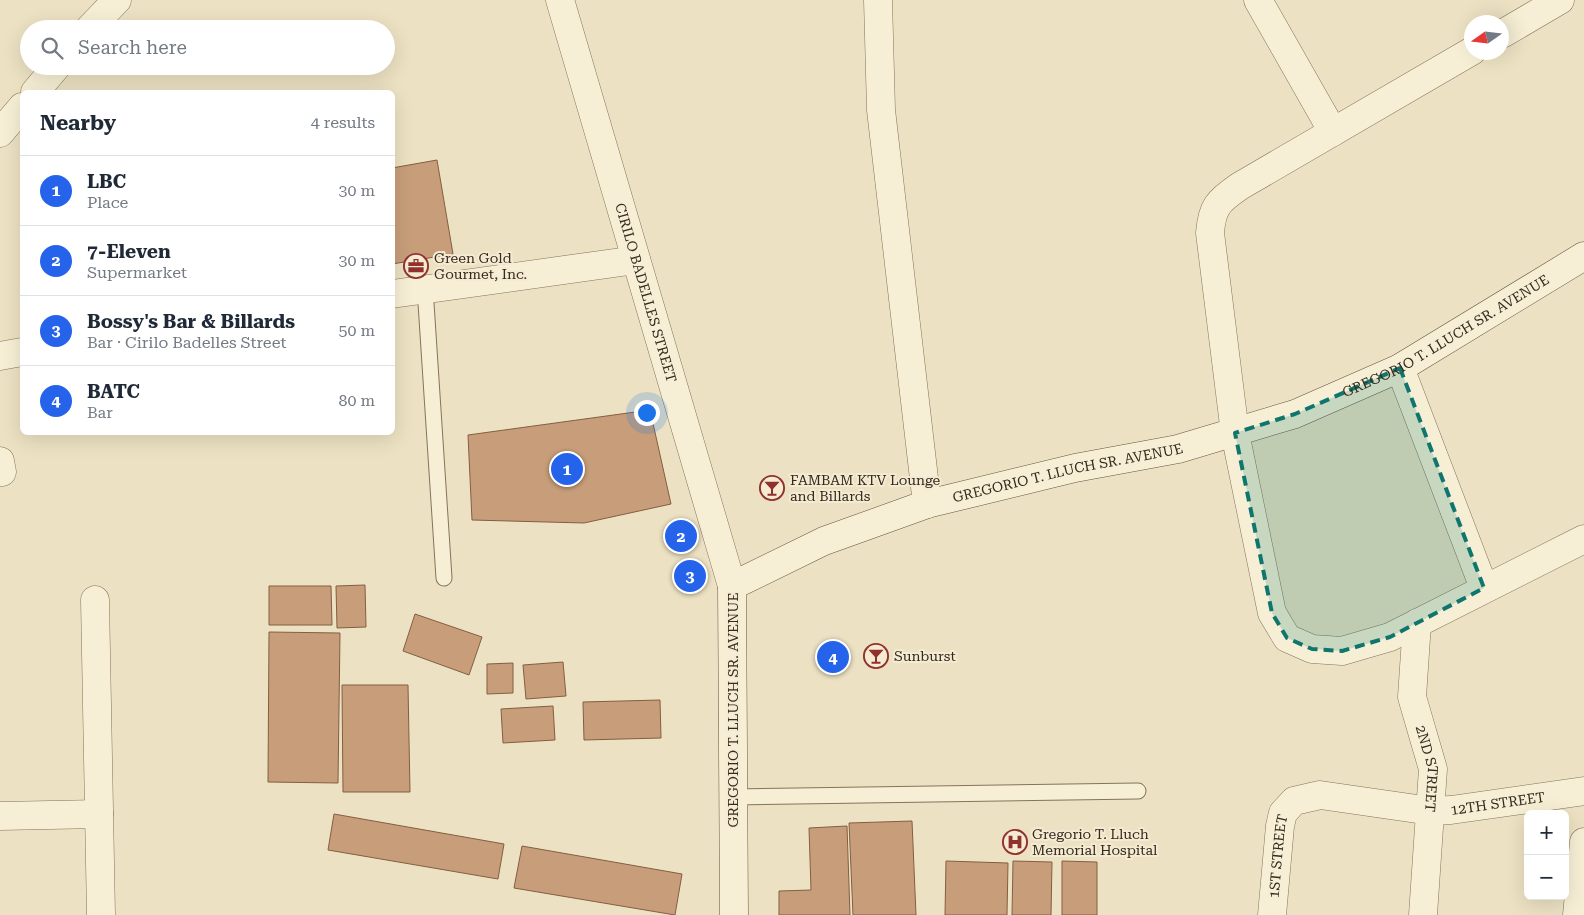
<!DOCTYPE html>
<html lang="en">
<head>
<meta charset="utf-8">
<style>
	:root { --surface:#fff; --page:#f2f2f3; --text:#1f2937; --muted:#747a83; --line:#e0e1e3; --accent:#2563eb }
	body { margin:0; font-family:"Roboto Serif",serif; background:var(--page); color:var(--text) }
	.controls { position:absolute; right:15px; bottom:15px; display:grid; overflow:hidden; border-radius:8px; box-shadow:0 5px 20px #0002 }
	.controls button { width:45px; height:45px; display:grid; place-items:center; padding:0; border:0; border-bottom:1px solid var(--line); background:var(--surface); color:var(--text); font:25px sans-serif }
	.compass { position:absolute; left:1464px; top:15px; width:45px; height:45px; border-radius:50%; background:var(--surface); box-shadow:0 5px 20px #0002; rotate:256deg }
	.you { position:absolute; left:646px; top:412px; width:18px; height:18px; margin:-12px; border:4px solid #fff; border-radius:50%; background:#1a73e8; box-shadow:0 0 0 8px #1a73e833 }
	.badge { display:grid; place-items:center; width:32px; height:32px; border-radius:50%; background:var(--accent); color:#fff; font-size:16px; font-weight:700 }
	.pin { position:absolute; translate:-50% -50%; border:2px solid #fff; box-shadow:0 1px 5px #0006 }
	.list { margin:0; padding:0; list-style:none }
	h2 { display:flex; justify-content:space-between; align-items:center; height:65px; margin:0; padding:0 20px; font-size:21px }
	h2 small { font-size:16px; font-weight:400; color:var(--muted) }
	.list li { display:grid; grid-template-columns:32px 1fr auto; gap:15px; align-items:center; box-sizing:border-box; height:70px; padding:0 20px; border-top:1px solid var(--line) }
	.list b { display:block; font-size:19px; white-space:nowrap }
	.list p { margin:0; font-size:16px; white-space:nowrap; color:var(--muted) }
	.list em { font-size:16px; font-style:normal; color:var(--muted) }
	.icon { flex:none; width:28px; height:28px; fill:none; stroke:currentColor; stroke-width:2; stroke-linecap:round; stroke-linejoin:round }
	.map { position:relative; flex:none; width:1584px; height:915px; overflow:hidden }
	.search { position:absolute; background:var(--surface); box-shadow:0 5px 20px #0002; left:20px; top:20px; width:375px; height:55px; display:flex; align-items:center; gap:12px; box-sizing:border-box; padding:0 18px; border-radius:28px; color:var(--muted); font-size:19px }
	.panel { position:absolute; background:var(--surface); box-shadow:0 5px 20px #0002; left:20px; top:90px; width:375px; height:345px; border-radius:8px }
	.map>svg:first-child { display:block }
</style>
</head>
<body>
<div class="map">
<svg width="1584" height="915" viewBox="0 0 1584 915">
	<rect width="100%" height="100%" fill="#ece1c2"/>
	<!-- building -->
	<g fill="#c89e7a" stroke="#835e41">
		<polygon points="437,160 453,254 392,264 392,168"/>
		<polygon points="650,410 671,504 584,523 472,520 468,435"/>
		<polygon points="365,585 366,627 337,628 336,586"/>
		<polygon points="269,586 331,586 332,625 269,625"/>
		<polygon points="415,614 482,637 469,675 403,651"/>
		<polygon points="269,632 340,633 338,783 268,782"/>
		<polygon points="563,662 566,696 526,699 523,665"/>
		<polygon points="513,663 513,693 487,694 487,664"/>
		<polygon points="342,685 408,685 410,792 343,792"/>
		<polygon points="660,700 661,738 584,740 583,702"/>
		<polygon points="553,706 555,740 503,743 501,709"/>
		<polygon points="334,814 504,844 498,879 328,850"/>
		<polygon points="912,821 916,915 853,915 849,823"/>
		<polygon points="847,826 850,915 779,915 779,891 811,890 809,828"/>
		<polygon points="522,846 682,874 675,915 514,888"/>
		<polygon points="946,861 1008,863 1007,915 945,915"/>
		<polygon points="1013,861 1052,862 1051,915 1012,915"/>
		<polygon points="1062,861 1097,862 1097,915 1062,915"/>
	</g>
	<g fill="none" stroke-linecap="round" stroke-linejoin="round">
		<defs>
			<g id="service">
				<polyline points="425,288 444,578"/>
				<polyline points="733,797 1138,791"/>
			</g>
			<g id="minor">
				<polyline points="878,0 881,110 927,504"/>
				<polyline points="1258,0 1333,132"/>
				<polyline points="89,29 117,0"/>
				<polyline points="1502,34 1560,0"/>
				<path d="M1472,51L1240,186C1218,201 1212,207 1210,233L1235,433L1272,613L1287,638L1312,649L1342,651L1390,637L1584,539"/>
				<polyline points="35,92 57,66"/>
				<polyline points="0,133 22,107"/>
				<polyline points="392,294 636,260"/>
				<polyline points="0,356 22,352"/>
				<polyline points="1400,368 1484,588"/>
				<polyline points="0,461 2,472"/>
				<polyline points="95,600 101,915"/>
				<path id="s1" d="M1417,623L1412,697L1433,769L1423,915"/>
				<polyline points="0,816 99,814"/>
				<path id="s2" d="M1272,915L1280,826L1283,813L1294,801L1320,795L1431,811L1451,810L1584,791"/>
				<polyline points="1577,915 1584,842"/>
			</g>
			<g id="tertiary">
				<path id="s3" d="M560,0L732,586"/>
			</g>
			<g id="secondary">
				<path id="s4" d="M734,915L732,586L824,541L927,504L1075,468L1178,449L1295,414L1400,368L1584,256"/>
			</g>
		</defs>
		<!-- service casing -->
		<use href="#service" stroke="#85735a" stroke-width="17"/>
		<!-- minor casing -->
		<use href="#minor" stroke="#85735a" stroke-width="29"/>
		<!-- tertiary casing -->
		<use href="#tertiary" stroke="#85735a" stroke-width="29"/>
		<!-- secondary casing -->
		<use href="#secondary" stroke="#67543e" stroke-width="29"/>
		<!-- service -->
		<use href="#service" stroke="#f7efd5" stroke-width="15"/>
		<!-- minor -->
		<use href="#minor" stroke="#f7efd5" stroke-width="28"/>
		<!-- tertiary -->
		<use href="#tertiary" stroke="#f7efd5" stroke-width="28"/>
		<!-- secondary -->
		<use href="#secondary" stroke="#f7efd5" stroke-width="28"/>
	</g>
	<!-- marked area -->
	<path fill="#0f766e" fill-opacity="0.2" stroke="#0f766e" stroke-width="4" stroke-dasharray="10 6" stroke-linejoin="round" d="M1400,368L1484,588L1390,637L1342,651L1312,649L1287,638L1272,613L1235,433L1295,414Z"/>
	<!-- icons -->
	<defs>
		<symbol id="office-ring" viewBox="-11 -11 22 22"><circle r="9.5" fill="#f4ebd2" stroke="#91312d" stroke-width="1.5"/><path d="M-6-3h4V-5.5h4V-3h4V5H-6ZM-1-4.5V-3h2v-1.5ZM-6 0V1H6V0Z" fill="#91312d"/></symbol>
		<symbol id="bar-ring" viewBox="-11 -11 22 22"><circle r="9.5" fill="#f4ebd2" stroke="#91312d" stroke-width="1.5"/><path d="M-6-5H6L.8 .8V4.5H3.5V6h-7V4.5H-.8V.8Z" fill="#91312d"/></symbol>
		<symbol id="hospital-ring" viewBox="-11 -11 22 22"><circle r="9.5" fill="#f4ebd2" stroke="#91312d" stroke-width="1.5"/><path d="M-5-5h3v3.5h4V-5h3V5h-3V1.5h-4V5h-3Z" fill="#91312d"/></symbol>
	</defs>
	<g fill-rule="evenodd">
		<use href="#office-ring" x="402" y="252" width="28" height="28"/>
		<use href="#bar-ring" x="758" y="474" width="28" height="28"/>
		<use href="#bar-ring" x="862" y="642" width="28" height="28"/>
		<use href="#hospital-ring" x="1001" y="828" width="28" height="28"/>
	</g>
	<g text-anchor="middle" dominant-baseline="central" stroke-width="4" stroke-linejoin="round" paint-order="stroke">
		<!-- poi labels -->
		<g font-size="14" fill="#352a1e" stroke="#f4ebd2" text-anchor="start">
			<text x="434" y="258">Green Gold<tspan x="434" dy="16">Gourmet, Inc.</tspan></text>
			<text x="790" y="480">FAMBAM KTV Lounge<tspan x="790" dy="16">and Billards</tspan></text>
			<text x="894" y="656">Sunburst</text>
			<text x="1032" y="834">Gregorio T. Lluch<tspan x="1032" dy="16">Memorial Hospital</tspan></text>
		</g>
		<!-- street labels -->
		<g font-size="14" fill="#352a1e" stroke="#f4ebd2">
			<text stroke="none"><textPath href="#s3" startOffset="305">CIRILO BADELLES STREET</textPath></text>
			<text stroke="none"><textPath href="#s4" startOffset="1090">GREGORIO T. LLUCH SR. AVENUE</textPath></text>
			<text stroke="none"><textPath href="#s4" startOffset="685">GREGORIO T. LLUCH SR. AVENUE</textPath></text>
			<text transform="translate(733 710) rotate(-90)">GREGORIO T. LLUCH SR. AVENUE</text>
			<text stroke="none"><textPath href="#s1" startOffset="148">2ND STREET</textPath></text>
			<text stroke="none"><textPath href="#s2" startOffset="325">12TH STREET</textPath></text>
			<text stroke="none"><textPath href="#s2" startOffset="59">1ST STREET</textPath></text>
		</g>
	</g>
</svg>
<div class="controls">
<button>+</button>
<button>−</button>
</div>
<svg class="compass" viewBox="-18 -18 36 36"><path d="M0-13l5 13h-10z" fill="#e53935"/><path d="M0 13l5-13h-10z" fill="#747a83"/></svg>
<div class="you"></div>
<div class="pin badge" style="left:567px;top:469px">1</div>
<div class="pin badge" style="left:681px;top:536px">2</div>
<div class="pin badge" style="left:690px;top:576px">3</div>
<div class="pin badge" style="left:833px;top:657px">4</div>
<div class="search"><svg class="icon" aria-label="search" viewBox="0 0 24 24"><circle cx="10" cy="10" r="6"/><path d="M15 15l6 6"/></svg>Search here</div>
<section class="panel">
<h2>Nearby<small>4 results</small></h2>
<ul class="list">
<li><span class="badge">1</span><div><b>LBC</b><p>Place</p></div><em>30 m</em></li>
<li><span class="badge">2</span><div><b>7-Eleven</b><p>Supermarket</p></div><em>30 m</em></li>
<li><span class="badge">3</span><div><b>Bossy's Bar &amp; Billards</b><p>Bar · Cirilo Badelles Street</p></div><em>50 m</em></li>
<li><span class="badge">4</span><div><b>BATC</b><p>Bar</p></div><em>80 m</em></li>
</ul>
</section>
</div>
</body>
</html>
